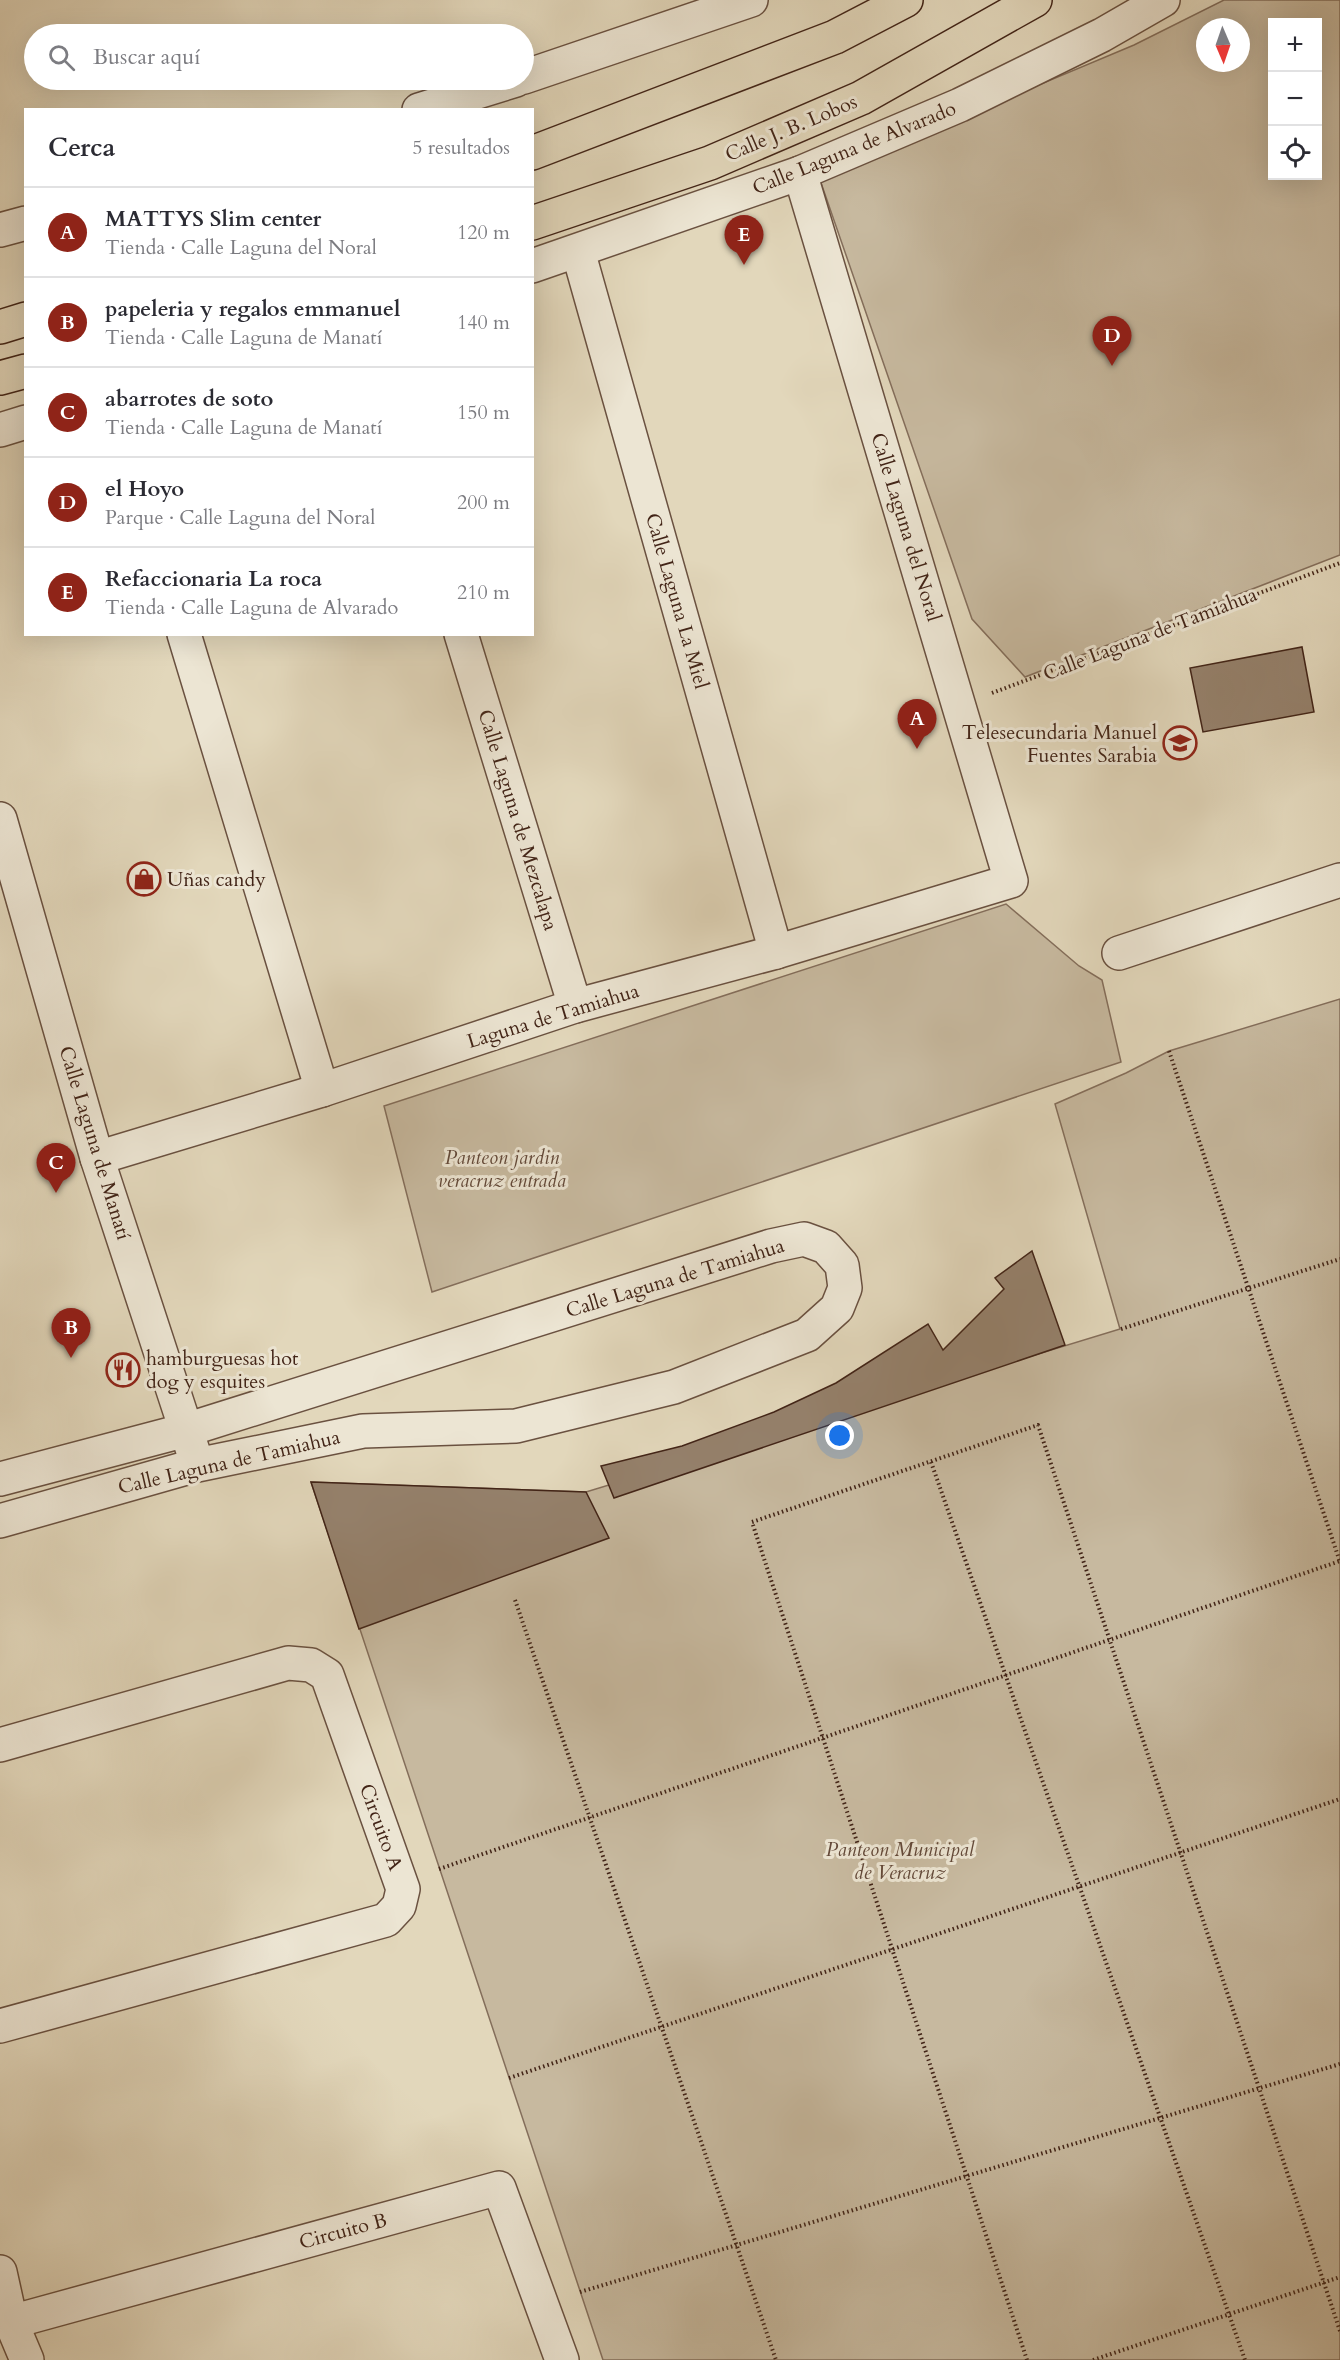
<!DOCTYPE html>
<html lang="es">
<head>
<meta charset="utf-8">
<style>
	:root { --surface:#fff; --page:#f2f2f3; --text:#2b2b33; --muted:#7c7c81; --line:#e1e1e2; --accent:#8f2418 }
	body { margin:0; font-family:Cardo,serif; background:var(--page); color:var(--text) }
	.controls { position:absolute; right:18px; top:18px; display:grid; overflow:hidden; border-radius:0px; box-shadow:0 6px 24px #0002 }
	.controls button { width:54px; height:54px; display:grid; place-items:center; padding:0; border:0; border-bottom:2px solid var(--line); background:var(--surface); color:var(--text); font:30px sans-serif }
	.compass { position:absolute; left:1196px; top:18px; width:54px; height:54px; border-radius:50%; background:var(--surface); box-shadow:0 6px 24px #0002; rotate:178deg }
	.you { position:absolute; left:840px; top:1436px; width:21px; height:21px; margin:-15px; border:4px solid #fff; border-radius:50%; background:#1a73e8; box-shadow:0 0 0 9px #1a73e833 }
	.badge { display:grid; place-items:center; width:39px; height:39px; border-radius:50%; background:var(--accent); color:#fff; font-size:20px; font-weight:700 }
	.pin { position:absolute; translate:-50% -50px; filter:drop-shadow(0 2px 3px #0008) }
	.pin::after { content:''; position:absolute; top:32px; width:21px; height:18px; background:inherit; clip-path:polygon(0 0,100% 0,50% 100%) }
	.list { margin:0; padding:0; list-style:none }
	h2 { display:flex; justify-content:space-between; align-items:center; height:78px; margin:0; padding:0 24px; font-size:26px }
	h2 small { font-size:20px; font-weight:400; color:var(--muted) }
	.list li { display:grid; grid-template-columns:39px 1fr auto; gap:18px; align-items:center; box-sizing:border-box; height:90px; padding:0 24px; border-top:2px solid var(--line) }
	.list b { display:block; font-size:22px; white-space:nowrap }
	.list p { margin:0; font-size:20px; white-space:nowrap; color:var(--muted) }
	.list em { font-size:20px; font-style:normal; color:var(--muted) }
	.icon { flex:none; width:33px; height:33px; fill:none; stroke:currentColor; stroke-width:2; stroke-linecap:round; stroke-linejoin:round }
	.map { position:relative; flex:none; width:1340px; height:2360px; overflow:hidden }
	.search { position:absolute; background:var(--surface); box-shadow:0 6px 24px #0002; left:24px; top:24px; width:510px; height:66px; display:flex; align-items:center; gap:15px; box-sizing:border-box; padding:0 21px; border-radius:33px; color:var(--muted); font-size:22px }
	.panel { position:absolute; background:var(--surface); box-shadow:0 6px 24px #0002; left:24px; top:108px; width:510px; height:528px; border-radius:0px }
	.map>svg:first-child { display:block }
</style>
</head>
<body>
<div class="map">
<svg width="1340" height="2360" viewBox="0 0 1340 2360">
	<rect width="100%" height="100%" fill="#e2d7bb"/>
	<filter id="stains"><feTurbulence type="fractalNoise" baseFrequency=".00333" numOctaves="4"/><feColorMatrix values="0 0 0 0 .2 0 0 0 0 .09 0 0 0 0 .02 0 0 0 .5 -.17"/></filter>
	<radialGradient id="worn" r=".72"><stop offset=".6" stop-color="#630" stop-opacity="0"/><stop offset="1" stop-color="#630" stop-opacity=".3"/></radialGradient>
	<!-- green -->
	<g fill="#c7b99f" stroke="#846e5b" stroke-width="1.5" fill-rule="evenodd">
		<path d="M1224,0H1340V555L1025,677L972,619L819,177L1134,45ZM1272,22H1318V176H1272ZM1205,27H1241V63H1205Z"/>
		<polygon points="1006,904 1079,966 1102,980 1121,1062 432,1292 384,1106"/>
		<polygon points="1340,999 1340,2360 603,2360 311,1482 586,1492 1120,1329 1055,1104 1126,1073 1169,1051"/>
	</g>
	<!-- building -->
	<g fill="#95816c" stroke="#422417" stroke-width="1.5">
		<polygon points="1302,647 1314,712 1203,732 1190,668"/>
		<polygon points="1032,1251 1065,1345 614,1498 601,1466 682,1446 774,1412 836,1383 928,1324 943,1350 1004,1289 995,1278"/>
		<polygon points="311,1482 586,1492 609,1538 359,1629"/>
	</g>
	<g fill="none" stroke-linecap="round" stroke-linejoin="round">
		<defs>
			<g id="minor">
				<polyline points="524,77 751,0"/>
				<polyline points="419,110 516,80"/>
				<polyline points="0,230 26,223"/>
				<polyline points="578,251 776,952"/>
				<polyline points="532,266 800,173 960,105 1102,35 1163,0"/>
				<polyline points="0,430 26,422"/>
				<polyline points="184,634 322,1090"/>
				<polyline points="461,634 575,1006"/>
				<polyline points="0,819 97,1158 193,1451"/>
				<polyline points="1119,953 1340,880"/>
				<polyline points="97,1158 322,1090 575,1006 776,952 1011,881 800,173"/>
				<polyline points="0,1479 186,1430 771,1246 804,1239 826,1247 842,1265 845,1288 837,1308 807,1335 674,1387 516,1426 363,1431 197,1465 0,1521"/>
				<polyline points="0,1745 288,1663 311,1665 327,1675 403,1889 399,1906 386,1920 0,2026"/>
				<polyline points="0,2272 11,2322 27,2360"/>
				<polyline points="11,2322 499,2188 562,2360"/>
			</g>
			<g id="major">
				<polyline points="532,153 835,37 906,0"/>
				<polyline points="532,223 710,163 861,98 1035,0"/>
				<polyline points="0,327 26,319"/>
				<polyline points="0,378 26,371"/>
			</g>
		</defs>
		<!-- minor casing -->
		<use href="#minor" stroke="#6a5140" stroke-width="36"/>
		<!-- major casing -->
		<use href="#major" stroke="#422417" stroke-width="36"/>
		<!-- path -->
		<g stroke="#422417" stroke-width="4" stroke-dasharray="1.5 3" stroke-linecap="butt">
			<polyline points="992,693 1340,563"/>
			<polyline points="1169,1051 1340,1562"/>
			<polyline points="1121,1329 1340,1259"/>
			<polyline points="931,1462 1245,2360"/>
			<polyline points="515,1600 776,2360"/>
			<polyline points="439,1869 1340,1561"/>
			<polyline points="509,2078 1340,1799"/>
			<polyline points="580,2292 1340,2064"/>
			<polyline points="1027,2360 752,1522 1038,1425 1340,2331"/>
			<polyline points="1093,2360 1340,2277"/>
		</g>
		<!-- minor -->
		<use href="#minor" stroke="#ece5d3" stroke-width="33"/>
		<!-- major -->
		<use href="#major" stroke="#e2d7bb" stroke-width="33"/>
	</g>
	<!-- icons -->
	<defs>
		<symbol id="school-ring" viewBox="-11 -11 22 22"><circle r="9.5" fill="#ece5d3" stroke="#8f2418" stroke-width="1.5"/><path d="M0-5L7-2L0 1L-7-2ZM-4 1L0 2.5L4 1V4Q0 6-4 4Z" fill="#8f2418"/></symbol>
		<symbol id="shop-ring" viewBox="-11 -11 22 22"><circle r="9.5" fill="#ece5d3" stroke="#8f2418" stroke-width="1.5"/><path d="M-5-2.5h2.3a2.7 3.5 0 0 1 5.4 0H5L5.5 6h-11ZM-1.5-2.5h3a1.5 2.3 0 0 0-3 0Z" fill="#8f2418"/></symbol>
		<symbol id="restaurant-ring" viewBox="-11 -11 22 22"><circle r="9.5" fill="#ece5d3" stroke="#8f2418" stroke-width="1.5"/><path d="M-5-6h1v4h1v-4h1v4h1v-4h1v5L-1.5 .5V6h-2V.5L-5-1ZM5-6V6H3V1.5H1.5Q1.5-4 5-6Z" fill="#8f2418"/></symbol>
	</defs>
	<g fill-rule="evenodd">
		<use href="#school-ring" x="1161" y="724" width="38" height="38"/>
		<use href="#shop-ring" x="125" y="860" width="38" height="38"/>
		<use href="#restaurant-ring" x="104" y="1351" width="38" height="38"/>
	</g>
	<g text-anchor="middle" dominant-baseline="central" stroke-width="6" stroke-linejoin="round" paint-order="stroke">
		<!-- street labels -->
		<g font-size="20" fill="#422417" stroke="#ece5d3">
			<text transform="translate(791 128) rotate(-23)">Calle J. B. Lobos</text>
			<text transform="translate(854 148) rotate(-22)">Calle Laguna de Alvarado</text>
			<text transform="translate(906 527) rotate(73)">Calle Laguna del Noral</text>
			<text transform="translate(677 601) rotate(74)">Calle Laguna La Miel</text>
			<text transform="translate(1150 634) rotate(-21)">Calle Laguna de Tamiahua</text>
			<text transform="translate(518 820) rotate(73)">Calle Laguna de Mezcalapa</text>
			<text transform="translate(553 1016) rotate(-17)">Laguna de Tamiahua</text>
			<text transform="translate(95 1143) rotate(73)">Calle Laguna de Manatí</text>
			<text transform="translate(675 1278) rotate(-17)">Calle Laguna de Tamiahua</text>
			<text transform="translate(229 1462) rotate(-13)">Calle Laguna de Tamiahua</text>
			<text transform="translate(381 1827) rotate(70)">Circuito A</text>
			<text transform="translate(343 2231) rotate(-15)">Circuito B</text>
		</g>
		<!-- poi labels -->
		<g font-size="20" fill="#422417" stroke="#ece5d3" text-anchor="start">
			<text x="1157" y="732" text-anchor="end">Telesecundaria Manuel<tspan x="1157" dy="23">Fuentes Sarabia</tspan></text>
			<text x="167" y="879">Uñas candy</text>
			<text x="146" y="1358">hamburguesas hot<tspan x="146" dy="23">dog y esquites</tspan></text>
		</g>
		<!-- park labels -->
		<g font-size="20" font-style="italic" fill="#634939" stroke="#ece5d3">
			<text x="502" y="1157">Panteon jardin<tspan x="502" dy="23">veracruz entrada</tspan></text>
			<text x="900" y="1849">Panteon Municipal<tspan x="900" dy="23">de Veracruz</tspan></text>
		</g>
	</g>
	<rect width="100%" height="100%" filter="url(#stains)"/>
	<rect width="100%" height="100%" fill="url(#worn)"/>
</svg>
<div class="controls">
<button>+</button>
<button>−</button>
<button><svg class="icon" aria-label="locate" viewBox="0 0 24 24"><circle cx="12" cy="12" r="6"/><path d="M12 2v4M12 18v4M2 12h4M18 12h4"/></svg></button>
</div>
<svg class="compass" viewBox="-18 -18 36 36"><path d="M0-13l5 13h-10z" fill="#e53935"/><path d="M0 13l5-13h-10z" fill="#7c7c81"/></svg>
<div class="you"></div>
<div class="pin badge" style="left:917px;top:749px">A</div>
<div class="pin badge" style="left:71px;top:1358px">B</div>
<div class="pin badge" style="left:56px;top:1193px">C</div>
<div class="pin badge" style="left:1112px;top:366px">D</div>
<div class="pin badge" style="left:744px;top:265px">E</div>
<div class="search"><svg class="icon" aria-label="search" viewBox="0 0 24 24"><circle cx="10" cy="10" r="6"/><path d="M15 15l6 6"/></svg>Buscar aquí</div>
<section class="panel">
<h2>Cerca<small>5 resultados</small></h2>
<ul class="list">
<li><span class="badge">A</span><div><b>MATTYS Slim center</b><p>Tienda · Calle Laguna del Noral</p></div><em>120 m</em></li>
<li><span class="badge">B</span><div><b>papeleria y regalos emmanuel</b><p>Tienda · Calle Laguna de Manatí</p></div><em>140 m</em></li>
<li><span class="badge">C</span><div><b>abarrotes de soto</b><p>Tienda · Calle Laguna de Manatí</p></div><em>150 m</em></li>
<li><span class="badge">D</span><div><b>el Hoyo</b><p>Parque · Calle Laguna del Noral</p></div><em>200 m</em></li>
<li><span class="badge">E</span><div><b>Refaccionaria La roca</b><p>Tienda · Calle Laguna de Alvarado</p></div><em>210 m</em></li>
</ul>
</section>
</div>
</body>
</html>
